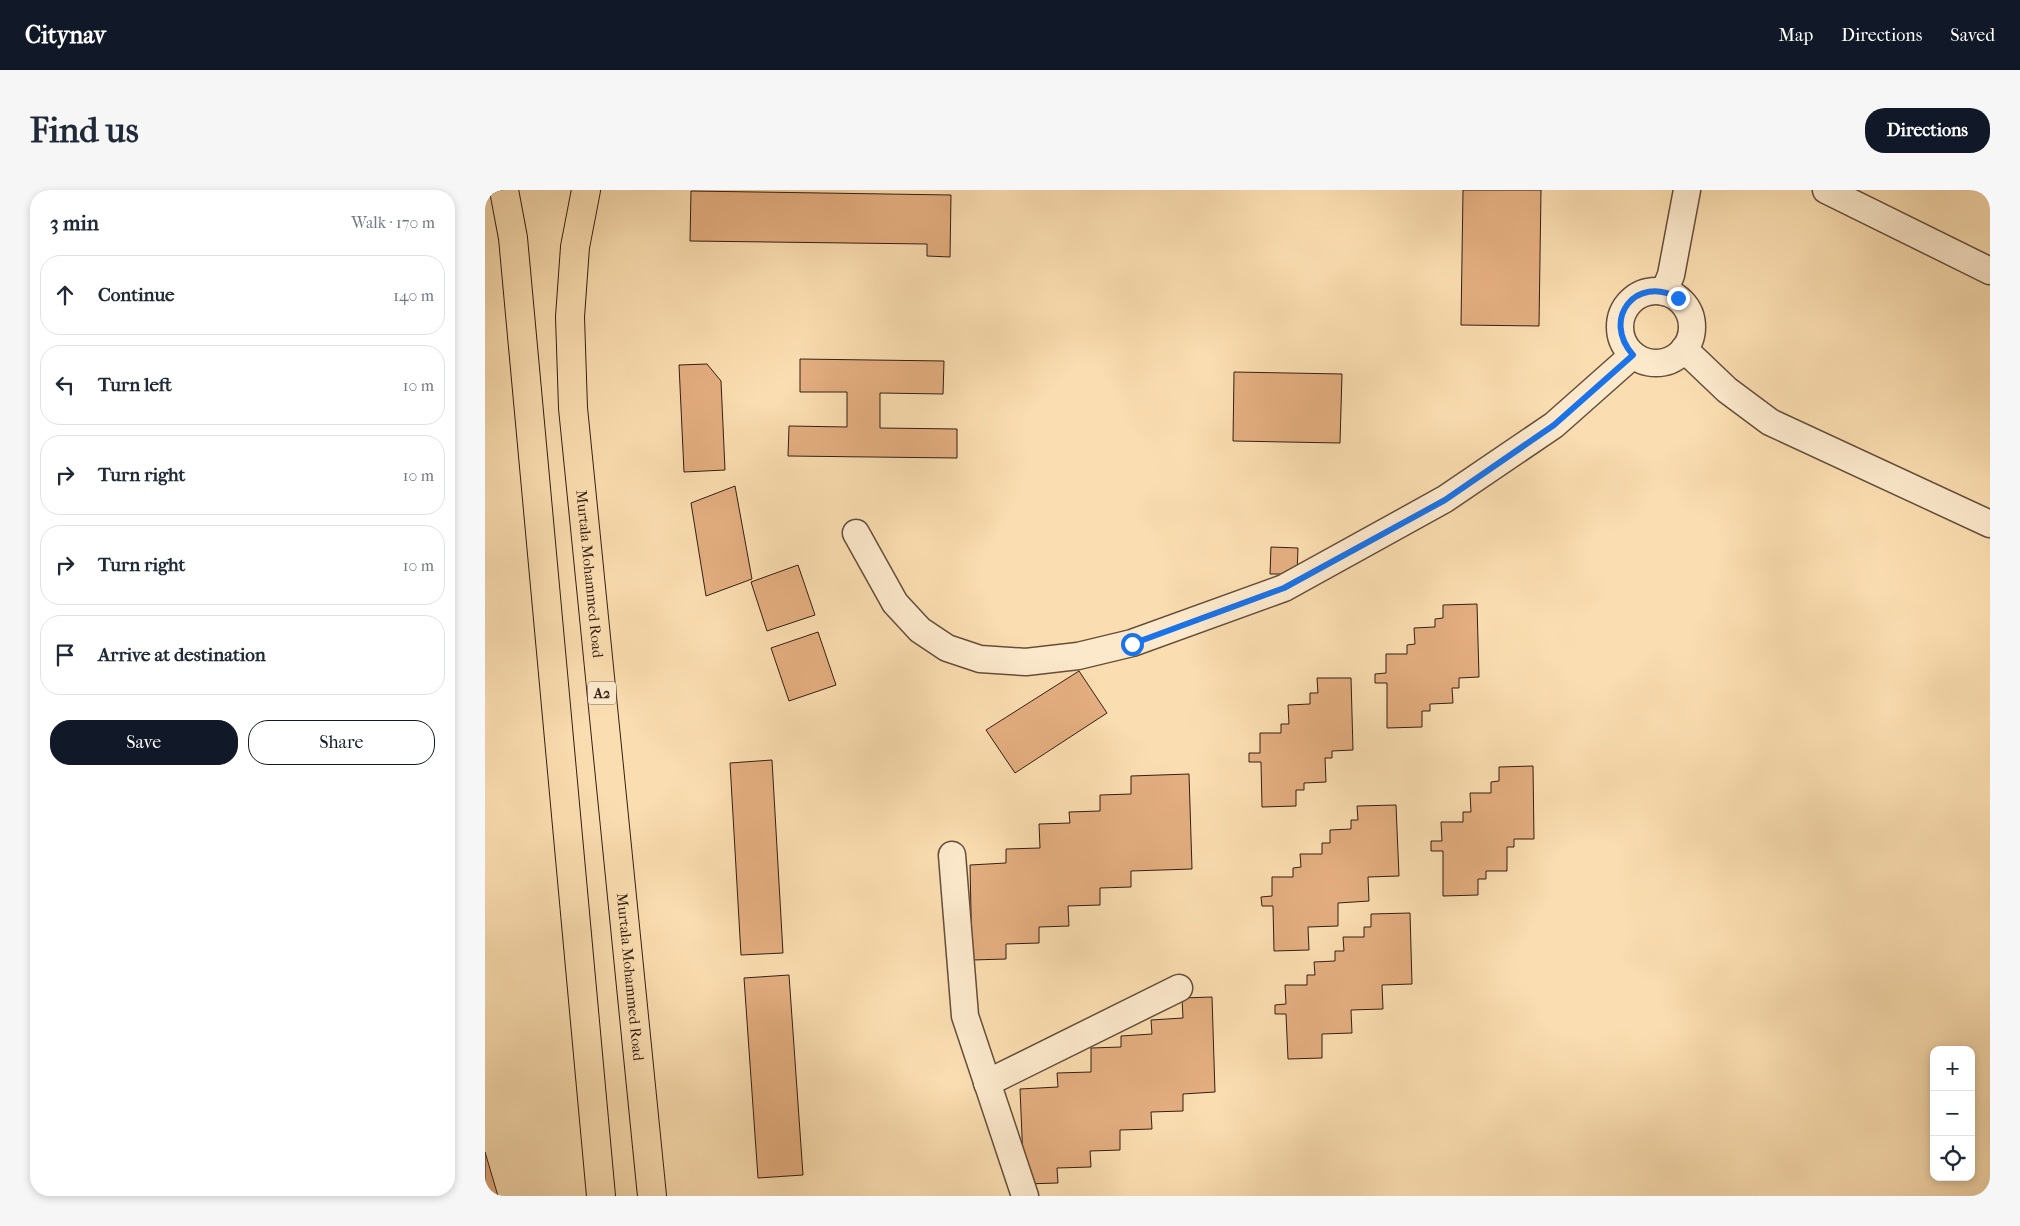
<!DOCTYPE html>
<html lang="en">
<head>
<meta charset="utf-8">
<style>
	:root { --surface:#fff; --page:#f6f6f7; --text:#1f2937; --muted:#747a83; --line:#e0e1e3; --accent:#111827 }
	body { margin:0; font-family:"IM FELL French Canon",serif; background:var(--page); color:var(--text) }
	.controls { position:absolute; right:15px; bottom:15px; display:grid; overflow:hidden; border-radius:10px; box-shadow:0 2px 8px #0003 }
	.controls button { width:45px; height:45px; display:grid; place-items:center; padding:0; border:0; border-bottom:1px solid var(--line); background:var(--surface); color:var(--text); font:25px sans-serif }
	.stop { position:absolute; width:15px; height:15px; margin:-11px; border:4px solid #1a73e8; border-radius:50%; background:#fff }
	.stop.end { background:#1a73e8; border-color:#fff; box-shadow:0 1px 5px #0008 }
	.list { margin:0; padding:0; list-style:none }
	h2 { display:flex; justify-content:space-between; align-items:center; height:65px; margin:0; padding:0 20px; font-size:21px }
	h2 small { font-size:16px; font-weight:400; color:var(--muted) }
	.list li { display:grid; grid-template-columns:32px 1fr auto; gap:15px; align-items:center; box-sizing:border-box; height:80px; margin:0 10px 10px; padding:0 10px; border:1px solid var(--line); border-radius:20px }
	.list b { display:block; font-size:19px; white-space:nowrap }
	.list em { font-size:16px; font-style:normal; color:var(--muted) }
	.actions { display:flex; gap:10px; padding:15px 20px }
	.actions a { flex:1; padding:11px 0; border:1px solid var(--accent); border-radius:20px; text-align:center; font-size:18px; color:var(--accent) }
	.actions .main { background:var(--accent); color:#fff }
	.icon { flex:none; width:28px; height:28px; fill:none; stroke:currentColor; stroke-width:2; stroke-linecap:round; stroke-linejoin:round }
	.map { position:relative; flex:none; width:1505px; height:1006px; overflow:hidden; border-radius:20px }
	header { display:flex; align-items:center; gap:30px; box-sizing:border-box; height:70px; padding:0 25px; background:var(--accent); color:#fff }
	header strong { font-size:24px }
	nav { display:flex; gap:28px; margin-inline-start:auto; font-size:18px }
	.intro { display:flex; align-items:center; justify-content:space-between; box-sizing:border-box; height:120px; padding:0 30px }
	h1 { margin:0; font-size:35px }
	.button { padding:12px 22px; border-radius:20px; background:var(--accent); color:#fff; font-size:18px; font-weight:700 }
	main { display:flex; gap:30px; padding:0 30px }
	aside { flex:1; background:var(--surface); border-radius:20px; box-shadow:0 2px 8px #0003 }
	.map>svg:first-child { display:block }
</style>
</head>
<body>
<header>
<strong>Citynav</strong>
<nav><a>Map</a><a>Directions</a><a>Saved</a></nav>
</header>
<div class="intro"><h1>Find us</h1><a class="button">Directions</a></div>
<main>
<aside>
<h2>3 min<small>Walk · 170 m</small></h2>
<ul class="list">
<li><svg class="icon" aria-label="ahead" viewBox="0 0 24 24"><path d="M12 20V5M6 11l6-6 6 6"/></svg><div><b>Continue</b></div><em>140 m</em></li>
<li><svg class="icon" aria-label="left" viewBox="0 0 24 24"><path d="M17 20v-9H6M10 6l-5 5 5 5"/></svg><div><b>Turn left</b></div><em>10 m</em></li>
<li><svg class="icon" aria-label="right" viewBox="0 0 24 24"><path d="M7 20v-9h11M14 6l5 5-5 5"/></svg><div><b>Turn right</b></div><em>10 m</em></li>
<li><svg class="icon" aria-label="right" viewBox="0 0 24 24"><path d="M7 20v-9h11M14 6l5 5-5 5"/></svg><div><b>Turn right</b></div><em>10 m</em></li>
<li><svg class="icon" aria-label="arrive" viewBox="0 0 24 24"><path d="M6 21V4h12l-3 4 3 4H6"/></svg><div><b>Arrive at destination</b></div></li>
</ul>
<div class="actions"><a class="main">Save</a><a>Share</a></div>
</aside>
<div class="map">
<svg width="1505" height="1006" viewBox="0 0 1505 1006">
	<rect width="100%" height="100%" fill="#faddb0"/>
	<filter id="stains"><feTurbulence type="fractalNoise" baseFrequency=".004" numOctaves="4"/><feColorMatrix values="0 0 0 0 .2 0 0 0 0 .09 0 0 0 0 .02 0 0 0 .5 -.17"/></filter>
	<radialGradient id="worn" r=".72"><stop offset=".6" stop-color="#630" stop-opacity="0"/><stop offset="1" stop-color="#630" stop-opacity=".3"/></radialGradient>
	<!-- building -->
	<g fill="#e4ae80" stroke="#331f14">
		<polygon points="978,0 1056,0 1054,136 976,135"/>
		<polygon points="206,1 466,5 465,67 442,66 442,54 205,51"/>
		<polygon points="315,169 459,171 458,204 395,203 395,238 472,239 472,268 303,266 304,236 362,237 362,202 315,202"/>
		<polygon points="222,174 236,191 240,280 199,282 194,175"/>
		<polygon points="749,182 857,184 855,253 748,251"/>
		<polygon points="250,296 267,389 221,406 206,313"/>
		<polygon points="786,357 813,358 812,384 785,384"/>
		<polygon points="313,375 330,425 282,441 266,392"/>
		<polygon points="992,414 994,487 974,488 974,498 967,498 968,513 945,514 945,521 937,521 937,537 902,538 902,493 890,493 890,484 901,483 901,464 922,464 922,455 930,454 929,438 950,437 950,429 958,428 958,415"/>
		<polygon points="333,442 351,495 304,511 286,458"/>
		<polygon points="594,481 622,523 530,583 501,540"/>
		<polygon points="832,488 866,488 868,560 847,561 847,568 840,568 841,592 819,593 819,600 811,600 811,616 777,617 776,572 764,572 764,563 775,563 775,543 796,543 796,534 804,534 803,515 825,514 825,503 833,503"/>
		<polygon points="287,570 298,763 256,765 245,573"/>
		<polygon points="1048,576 1049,649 1029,649 1029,657 1022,657 1022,681 1001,681 1001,689 993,689 993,705 958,706 958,661 946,661 946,651 957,651 956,632 978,632 978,622 986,622 985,603 1006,603 1006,592 1014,591 1014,577"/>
		<polygon points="704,584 707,679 646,681 646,697 615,698 615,715 583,716 584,736 554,737 554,753 521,754 521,769 487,770 485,675 521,673 521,659 555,658 554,634 585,633 584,622 615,621 615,605 646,604 646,586"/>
		<polygon points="911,615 914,686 883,687 884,711 853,713 853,736 823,737 824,760 789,761 788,716 777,716 776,707 787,706 787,687 808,687 808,678 816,677 815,664 837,664 837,653 845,653 845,640 866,639 866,630 873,630 872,616"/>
		<polygon points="925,723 927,794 897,795 898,819 866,820 867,843 837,844 837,868 803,869 801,824 790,824 790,815 801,814 800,795 822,795 822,785 830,785 829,772 850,771 850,761 859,761 858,747 879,747 879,737 886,737 886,724"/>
		<polygon points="304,785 318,985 273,988 259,788"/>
		<polygon points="727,807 730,902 698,904 698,921 666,922 667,939 635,940 635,960 605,961 606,977 572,978 573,993 539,994 535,899 573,897 572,883 606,882 606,858 636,857 636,846 667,844 666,830 698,828 697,808"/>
		<polygon points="0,962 13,1006 0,1006"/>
	</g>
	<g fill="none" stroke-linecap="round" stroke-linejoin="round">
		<defs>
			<g id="minor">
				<polyline points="1341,0 1505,81"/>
				<circle cx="1171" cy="137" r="36"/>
				<polyline points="1179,102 1186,85 1202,0"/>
				<polyline points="1199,159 1242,200 1285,232 1505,334"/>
				<polyline points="371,343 410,413 435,440 462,458 495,469 541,472 593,466 647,453 799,398 960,309 1069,235 1148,165"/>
				<polyline points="467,665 480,826 540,1006"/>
				<polyline points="502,893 694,798"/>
			</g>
			<g id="highway">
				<polyline points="19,0 28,48 116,1006"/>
				<path id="s1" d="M101,0L90,57L85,127L88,218L167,1006"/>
			</g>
		</defs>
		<!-- minor casing -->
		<use href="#minor" stroke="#654e3b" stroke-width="29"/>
		<!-- highway casing -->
		<use href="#highway" stroke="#331f14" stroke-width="30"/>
		<!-- minor -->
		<use href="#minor" stroke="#fce9cc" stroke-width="26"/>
		<!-- highway -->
		<use href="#highway" stroke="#faddb0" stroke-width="28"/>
	</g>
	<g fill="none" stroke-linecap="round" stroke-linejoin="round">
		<!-- route -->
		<path stroke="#1a73e8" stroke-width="6" d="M647,454L799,398L960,310L1069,235L1148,165C1116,129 1151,84 1193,108"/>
	</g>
	<g text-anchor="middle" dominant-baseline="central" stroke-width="4.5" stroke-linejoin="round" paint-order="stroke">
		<!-- shield labels -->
		<rect fill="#fce9cc" stroke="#6f5c4b" stroke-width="1" x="103" y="491.5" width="28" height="23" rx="4"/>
		<g font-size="14" font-weight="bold" fill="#331f14">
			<text x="117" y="503">A2</text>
		</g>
		<!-- street labels -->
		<g font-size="15" fill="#331f14" stroke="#fce9cc">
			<text stroke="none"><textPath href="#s1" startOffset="386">Murtala Mohammed Road</textPath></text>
			<text stroke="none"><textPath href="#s1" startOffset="791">Murtala Mohammed Road</textPath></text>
		</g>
	</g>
	<rect width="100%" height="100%" filter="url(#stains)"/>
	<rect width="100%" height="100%" fill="url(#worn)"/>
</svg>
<div class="controls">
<button>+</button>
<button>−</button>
<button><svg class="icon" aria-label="locate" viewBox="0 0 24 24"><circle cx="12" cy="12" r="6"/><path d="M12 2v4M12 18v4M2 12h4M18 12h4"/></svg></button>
</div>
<div class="stop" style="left:647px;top:454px"></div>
<div class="stop end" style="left:1193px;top:108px"></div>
</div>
</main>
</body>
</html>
